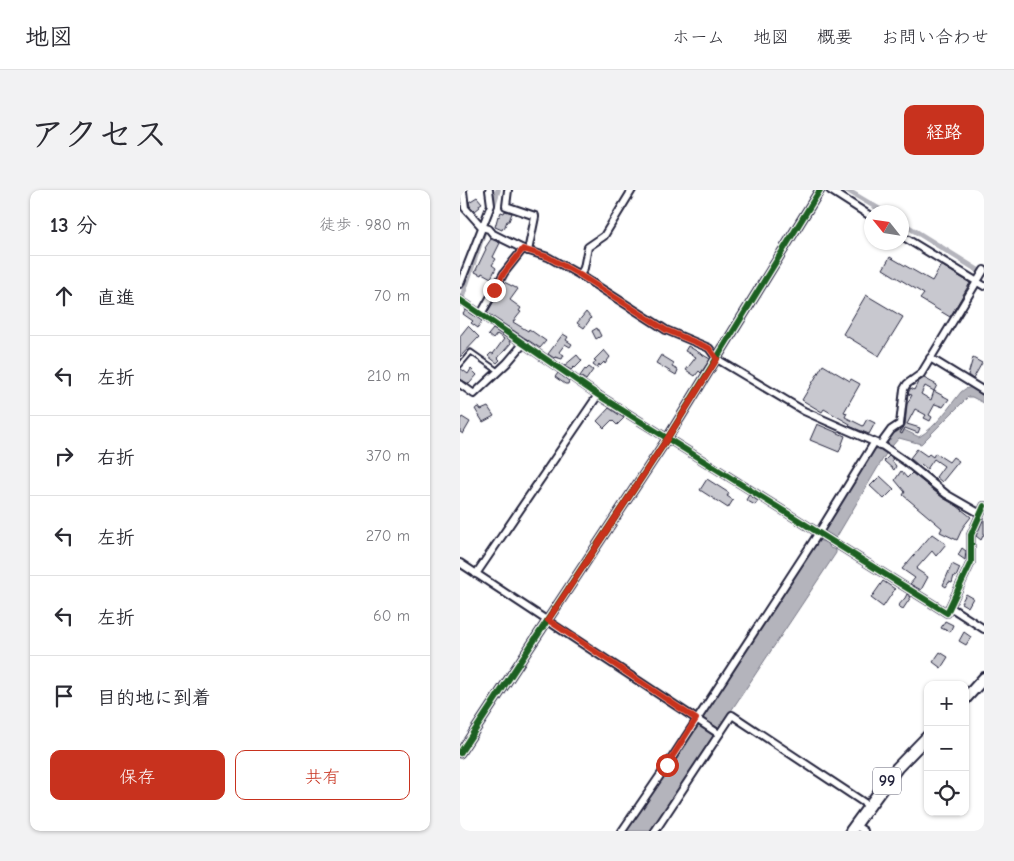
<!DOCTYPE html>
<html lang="ja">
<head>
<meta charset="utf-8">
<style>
	:root { --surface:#fff; --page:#f2f2f3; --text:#2b2b33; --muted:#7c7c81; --line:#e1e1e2; --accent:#c8321e }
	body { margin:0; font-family:"Comic Neue","Klee One",sans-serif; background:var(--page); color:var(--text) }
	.controls { position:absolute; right:15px; bottom:15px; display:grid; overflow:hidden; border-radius:10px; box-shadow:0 1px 4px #0004 }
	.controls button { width:45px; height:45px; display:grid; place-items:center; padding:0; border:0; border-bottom:1px solid var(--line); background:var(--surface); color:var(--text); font:25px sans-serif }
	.compass { position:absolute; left:404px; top:15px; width:45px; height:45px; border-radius:50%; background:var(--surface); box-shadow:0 1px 4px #0004; rotate:300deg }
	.stop { position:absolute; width:15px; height:15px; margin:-11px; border:4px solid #c8321e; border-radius:50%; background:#fff }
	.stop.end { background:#c8321e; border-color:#fff; box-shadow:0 1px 5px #0008 }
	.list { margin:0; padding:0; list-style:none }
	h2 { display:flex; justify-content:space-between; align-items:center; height:65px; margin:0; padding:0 20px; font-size:21px }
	h2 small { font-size:16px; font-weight:400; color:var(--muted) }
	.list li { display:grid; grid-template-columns:32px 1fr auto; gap:15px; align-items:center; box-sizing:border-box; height:80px; padding:0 20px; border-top:1px solid var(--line) }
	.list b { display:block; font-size:19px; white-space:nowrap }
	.list em { font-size:16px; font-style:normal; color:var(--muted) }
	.actions { display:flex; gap:10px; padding:15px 20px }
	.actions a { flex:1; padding:11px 0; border:1px solid var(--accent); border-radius:10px; text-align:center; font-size:18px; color:var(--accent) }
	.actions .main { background:var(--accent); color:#fff }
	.icon { flex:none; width:28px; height:28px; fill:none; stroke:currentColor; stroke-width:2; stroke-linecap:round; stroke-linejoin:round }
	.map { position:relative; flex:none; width:524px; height:641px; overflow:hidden; border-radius:10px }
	header { display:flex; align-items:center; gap:30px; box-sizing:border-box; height:70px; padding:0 25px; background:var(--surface); border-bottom:1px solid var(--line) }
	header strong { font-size:24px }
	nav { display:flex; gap:28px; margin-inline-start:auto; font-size:18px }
	.intro { display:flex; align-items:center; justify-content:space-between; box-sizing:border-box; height:120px; padding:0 30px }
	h1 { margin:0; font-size:35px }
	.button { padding:12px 22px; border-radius:10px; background:var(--accent); color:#fff; font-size:18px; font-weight:700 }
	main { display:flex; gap:30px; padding:0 30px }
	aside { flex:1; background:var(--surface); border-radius:10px; box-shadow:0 1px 4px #0004 }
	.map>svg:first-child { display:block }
</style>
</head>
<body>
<header>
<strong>地図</strong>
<nav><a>ホーム</a><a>地図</a><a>概要</a><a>お問い合わせ</a></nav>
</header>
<div class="intro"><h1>アクセス</h1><a class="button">経路</a></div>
<main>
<aside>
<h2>13 分<small>徒歩 · 980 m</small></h2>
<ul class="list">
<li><svg class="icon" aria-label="ahead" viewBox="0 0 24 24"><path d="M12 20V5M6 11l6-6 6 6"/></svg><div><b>直進</b></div><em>70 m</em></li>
<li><svg class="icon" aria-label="left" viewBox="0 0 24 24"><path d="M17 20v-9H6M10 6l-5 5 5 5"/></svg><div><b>左折</b></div><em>210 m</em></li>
<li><svg class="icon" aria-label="right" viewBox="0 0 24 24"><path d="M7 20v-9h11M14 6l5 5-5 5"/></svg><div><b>右折</b></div><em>370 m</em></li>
<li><svg class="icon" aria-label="left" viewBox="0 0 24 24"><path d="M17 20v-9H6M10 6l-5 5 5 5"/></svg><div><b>左折</b></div><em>270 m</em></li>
<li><svg class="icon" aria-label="left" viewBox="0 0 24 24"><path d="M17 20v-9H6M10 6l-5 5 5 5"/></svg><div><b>左折</b></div><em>60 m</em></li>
<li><svg class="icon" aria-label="arrive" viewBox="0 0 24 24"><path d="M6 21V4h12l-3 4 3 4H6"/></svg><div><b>目的地に到着</b></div></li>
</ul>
<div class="actions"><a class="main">保存</a><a>共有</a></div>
</aside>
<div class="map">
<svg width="524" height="641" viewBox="0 0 524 641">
	<rect width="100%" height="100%" fill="#fff"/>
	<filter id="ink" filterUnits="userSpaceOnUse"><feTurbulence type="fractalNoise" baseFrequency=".02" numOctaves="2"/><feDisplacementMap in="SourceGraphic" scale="10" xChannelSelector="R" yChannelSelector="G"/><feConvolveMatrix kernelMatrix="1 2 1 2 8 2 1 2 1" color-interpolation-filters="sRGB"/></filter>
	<g filter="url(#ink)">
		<!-- water -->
		<path fill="#b4b4bc" stroke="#7a7a88" d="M512,197L524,204V213L512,207H508L461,254L439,248L427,262L376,348L372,347L368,353L370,358L376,360V363L259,539L252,535L248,541L254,546L191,641H166L237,534L243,538L247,532L242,527L358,350L365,352L368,346L363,341L413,258L420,260L434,240L440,238L459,247C477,236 488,218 501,202L505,199Z"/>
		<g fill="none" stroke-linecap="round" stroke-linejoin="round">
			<!-- canal -->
			<g stroke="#b4b4bc" stroke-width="5.5">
				<polyline points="387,0 424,22"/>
				<polyline points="32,19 38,0"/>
				<polyline points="442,33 524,84"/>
				<polyline points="0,113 26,35"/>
			</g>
		</g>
		<!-- building -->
		<g fill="#c8c8cf" stroke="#22223b">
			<polygon points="17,7 22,13 19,15 20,17 15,21 10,16 9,12"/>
			<polygon points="45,21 52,23 49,31 47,31 44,39 43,38 42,40 35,37 38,26 39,27 41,22 44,23"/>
			<polygon points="31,49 40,53 33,67 36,69 32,75 36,78 31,88 22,83 21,85 15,82 26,59 25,58"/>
			<polygon points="430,67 472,91 481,75 510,93 490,127 460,109 464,104 423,79"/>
			<polygon points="44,92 58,99 50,110 61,118 59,121 61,122 53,132 68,141 69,139 86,151 80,158 27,123 37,106 38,107 44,99 42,98"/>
			<polygon points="406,105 443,127 419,166 383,144"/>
			<polygon points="6,120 22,131 18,138 11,133 13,131 3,124"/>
			<polygon points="126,122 131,128 124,138 117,133"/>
			<polygon points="8,136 19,147 0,167 0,146"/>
			<polygon points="137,138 141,146 136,149 132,141"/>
			<polygon points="33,139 50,150 49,152 51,153 38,168 40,170 37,173 28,166 31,163 33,164 44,149 37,144 33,149 28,145"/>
			<polygon points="103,144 108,147 106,150 112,154 110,157 105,154 99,162 104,165 102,169 95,167 94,168 88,164"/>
			<polygon points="228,156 250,169 241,183 239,181 235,186 226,180 236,167 225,161"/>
			<polygon points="144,160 150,167 145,174 144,172 140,176 139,174 137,178 133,175 136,171 134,170"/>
			<polygon points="117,165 122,171 115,178 114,177 111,180 104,176"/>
			<polygon points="201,165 214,173 212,177 218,180 216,185 196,173"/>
			<polygon points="513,168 522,173 513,189 508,185"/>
			<polygon points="363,175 390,191 391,189 400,194 384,222 387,223 385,227 403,236 407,229 415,233 409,244 389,236 390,234 364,219 362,222 342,210"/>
			<polygon points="129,177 133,180 126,190 120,186 125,179 126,180"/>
			<polygon points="0,178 8,184 11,179 17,185 9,194 0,189"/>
			<polygon points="98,183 109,191 108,194 105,194 95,187"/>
			<polygon points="464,188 477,195 474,201 465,196 461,204 471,210 474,201 489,209 483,217 475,214 469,225 472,227 470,231 464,228 466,225 455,219 447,234 460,238 458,243 445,238 442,244 440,243 445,235 447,214 452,205 448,204 449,201 451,198 454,200 458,192"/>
			<polygon points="19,217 21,220 28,217 34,226 23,232 15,219"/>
			<polygon points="149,218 164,228 157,235 152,230 144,238 137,231"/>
			<polygon points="2,227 10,232 3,244 0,242 0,230"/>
			<polygon points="357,234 385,246 379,262 350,250"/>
			<polygon points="457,259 467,266 469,264 473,267 475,263 489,272 493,267 499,271 482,292 476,287 484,276 474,269 467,279 461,274 459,276 450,268"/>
			<polygon points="429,266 433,269 432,271 436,276 434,280 424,271"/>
			<polygon points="441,281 447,288 452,283 483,308 497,316 511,327 503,337 497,350 480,342 482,338 443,305 445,302 435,290"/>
			<polygon points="420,286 434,299 424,309 410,296"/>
			<polygon points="247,289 269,303 267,306 273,310 268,318 240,300"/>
			<polygon points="289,305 298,311 295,315 286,310"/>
			<polygon points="524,328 524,344 521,350 516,346"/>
			<polygon points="472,344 486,354 476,366 472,361 456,379 468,387 461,400 450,394 455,388 442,379"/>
			<polygon points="502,358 506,361 505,370 498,365"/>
			<polygon points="492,374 500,378 496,387 494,386 492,393 489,392 486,397 483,395"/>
			<polygon points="423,391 435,399 423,417 411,408"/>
			<polygon points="447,404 451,407 443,419 438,416 445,408"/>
			<polygon points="506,404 513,408 508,417 501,413"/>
			<polygon points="485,431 493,435 490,442 481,438"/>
			<polygon points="504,442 511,447 506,455 499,451"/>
			<polygon points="480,462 488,467 481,478 473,472"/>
		</g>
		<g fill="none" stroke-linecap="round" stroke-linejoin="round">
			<defs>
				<polyline id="service" points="0,175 11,162 38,181"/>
				<g id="minor">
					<polyline points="1,0 3,1 5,18 22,37 29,39 33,44 63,59 88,67 120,85 206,140 249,158 257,169 344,221 423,256 445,271 486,304 519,323"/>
					<polyline points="48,0 46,16 75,26 75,27 68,61"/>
					<polyline points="370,0 412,27"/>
					<polyline points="442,46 524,96"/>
					<polyline points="120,85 124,78 128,57 144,46 172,0"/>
					<polyline points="0,94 31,15 29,0"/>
					<polyline points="0,110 138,205 487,423 511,372 511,345 524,316"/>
					<polyline points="21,124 44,83 63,59"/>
					<polyline points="470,168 524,201"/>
					<polyline points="0,194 14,204 47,173 64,153"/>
					<polyline points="420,255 431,240 440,234 444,199 447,194 461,184 524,80"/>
					<polyline points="0,373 259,544"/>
					<polyline points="16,384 138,205"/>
					<polyline points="490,417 524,439"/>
					<polyline points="395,635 404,641"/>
					<polyline points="162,641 210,571 358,344 414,253"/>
					<polyline points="195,641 272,525 409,616"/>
				</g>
				<polyline id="tertiary" points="0,563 207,249 360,0"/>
				<g id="primary">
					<polyline points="505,509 524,488"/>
					<polyline points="391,641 437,578 468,546"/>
				</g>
			</defs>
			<!-- service casing -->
			<use href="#service" stroke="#22223b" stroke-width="7"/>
			<!-- minor casing -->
			<use href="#minor" stroke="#22223b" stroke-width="10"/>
			<!-- tertiary casing -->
			<use href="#tertiary" stroke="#22223b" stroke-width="11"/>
			<!-- primary casing -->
			<use href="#primary" stroke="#22223b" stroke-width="14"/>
			<!-- service -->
			<use href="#service" stroke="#fff" stroke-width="3"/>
			<!-- minor -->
			<use href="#minor" stroke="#fff" stroke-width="6"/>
			<!-- tertiary -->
			<use href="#tertiary" stroke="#fff" stroke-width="8"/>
			<!-- primary -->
			<use href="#primary" stroke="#fff" stroke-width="10"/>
			<defs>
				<g id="cycleway">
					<polyline points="0,110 138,205 487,423 511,372 511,345 524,316"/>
					<polyline points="0,563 207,249 360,0"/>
				</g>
			</defs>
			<!-- cycleway casing -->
			<use href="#cycleway" stroke="#fff" stroke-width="9"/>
			<!-- cycleway -->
			<use href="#cycleway" stroke="#1b5e20" stroke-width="6"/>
		</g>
	</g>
	<g fill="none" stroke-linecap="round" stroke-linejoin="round" filter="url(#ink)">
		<!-- route -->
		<polyline stroke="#c8321e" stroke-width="6" points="34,100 44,83 63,59 88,67 120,85 206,140 249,158 257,169 207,249 88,430 236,529 207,575"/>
	</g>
	<g text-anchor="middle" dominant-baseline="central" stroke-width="4" stroke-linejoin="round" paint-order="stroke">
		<!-- shield labels -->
		<rect fill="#fff" stroke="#646476" stroke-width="1" x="413" y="577.5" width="28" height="27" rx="4"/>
		<g font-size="16" font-weight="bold" fill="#22223b">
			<text x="427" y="591">99</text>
		</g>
	</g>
</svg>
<div class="controls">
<button>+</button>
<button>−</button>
<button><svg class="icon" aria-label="locate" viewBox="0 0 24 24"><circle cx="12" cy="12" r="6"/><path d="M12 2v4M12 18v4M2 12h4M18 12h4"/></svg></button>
</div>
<svg class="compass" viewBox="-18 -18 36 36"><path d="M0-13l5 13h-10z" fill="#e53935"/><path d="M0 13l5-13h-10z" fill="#7c7c81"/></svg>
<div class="stop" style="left:207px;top:575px"></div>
<div class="stop end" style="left:34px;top:100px"></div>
</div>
</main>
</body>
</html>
